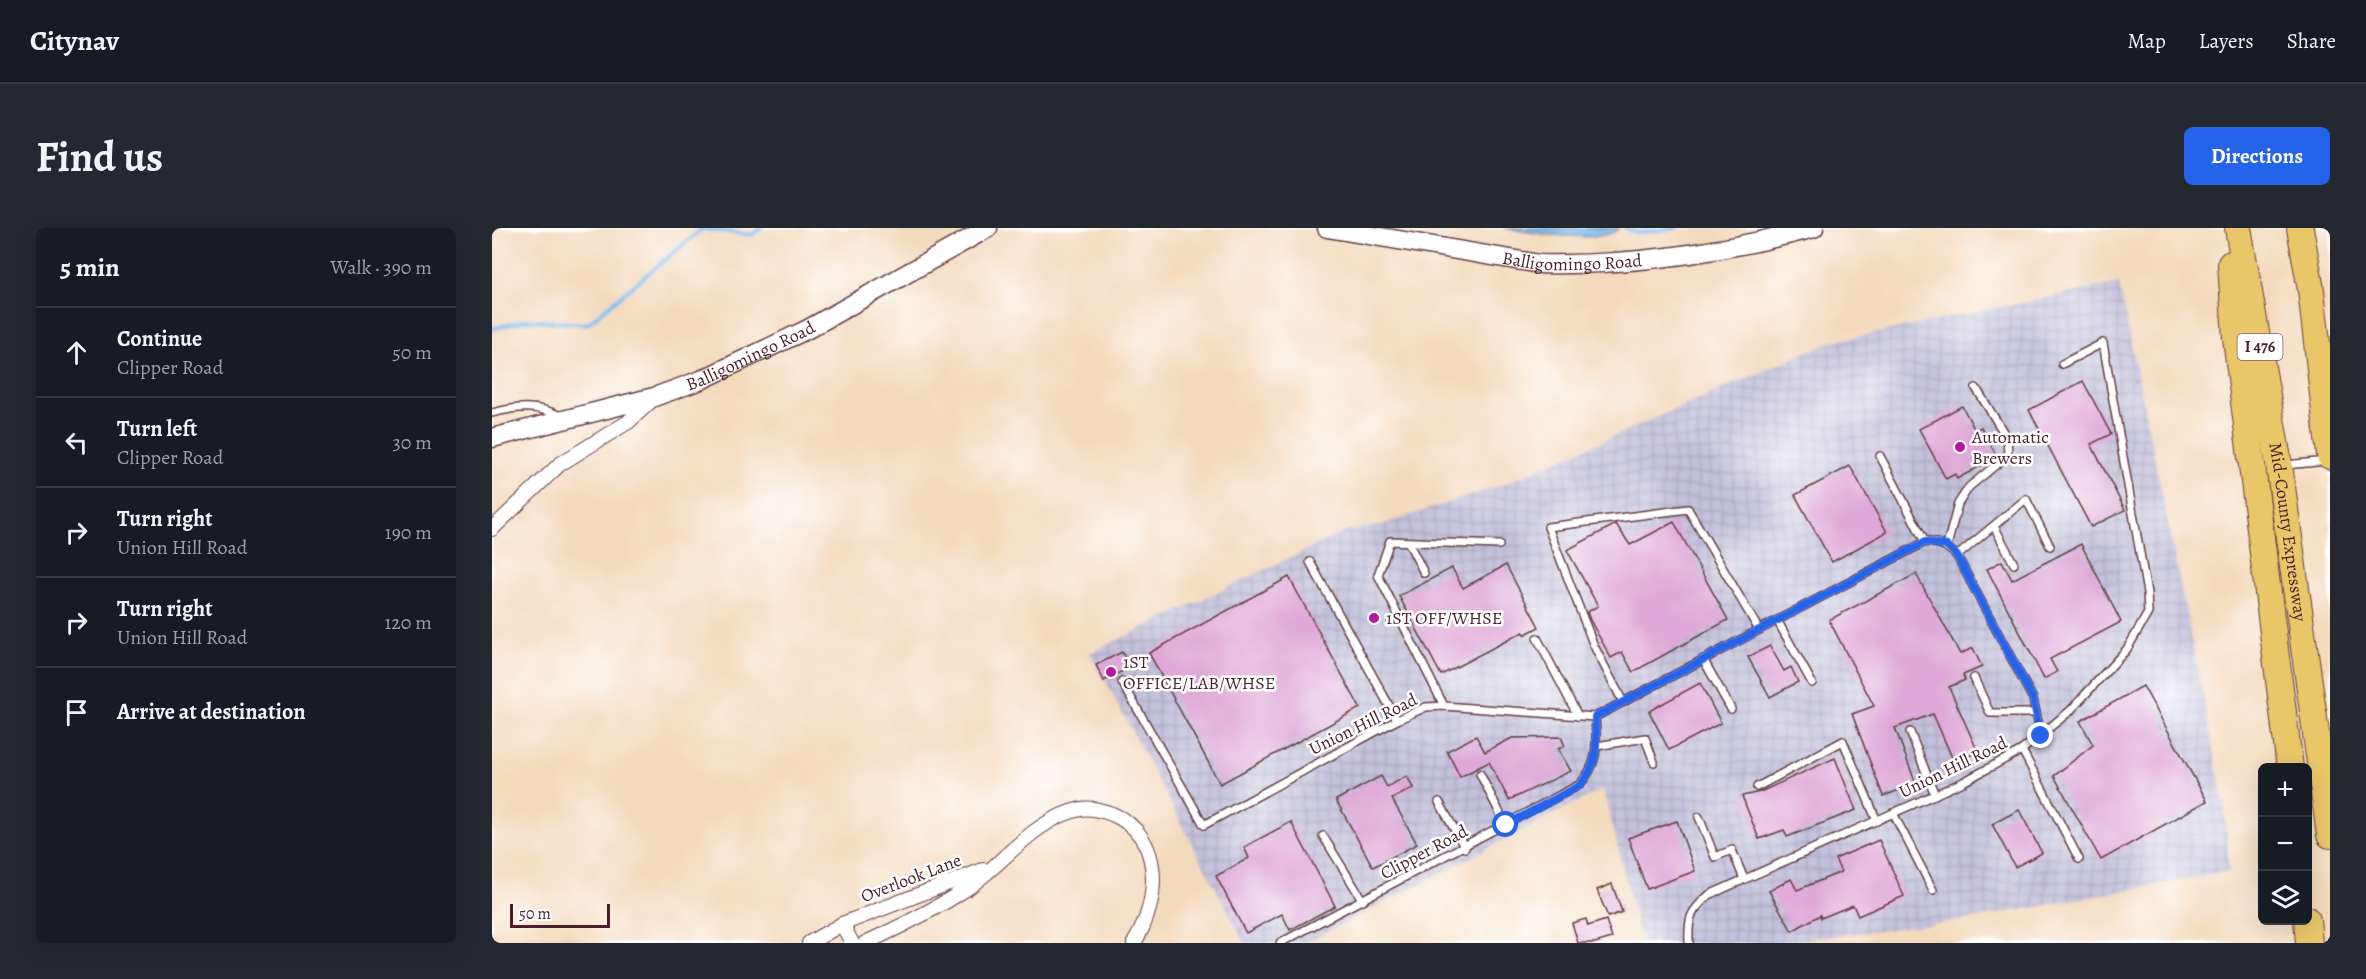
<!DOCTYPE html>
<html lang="en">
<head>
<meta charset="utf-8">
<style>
	:root { --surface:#171b24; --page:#242831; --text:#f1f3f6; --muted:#9ea1a6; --line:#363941; --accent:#2563eb }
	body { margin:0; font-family:Alegreya,serif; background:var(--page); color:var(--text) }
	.controls { position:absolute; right:18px; bottom:18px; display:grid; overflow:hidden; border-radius:9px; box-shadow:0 6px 24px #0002 }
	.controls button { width:54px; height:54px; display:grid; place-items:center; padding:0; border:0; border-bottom:2px solid var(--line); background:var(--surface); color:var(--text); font:30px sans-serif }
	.scale { position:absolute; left:18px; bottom:15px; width:100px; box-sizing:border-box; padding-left:6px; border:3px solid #4a1f2b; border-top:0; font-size:16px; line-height:21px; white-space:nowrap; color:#4a1f2b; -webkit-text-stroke:4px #fff; paint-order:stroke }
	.stop { position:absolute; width:18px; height:18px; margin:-14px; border:4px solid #2563eb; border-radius:50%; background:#fff }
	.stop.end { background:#2563eb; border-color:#fff; box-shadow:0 2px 6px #0008 }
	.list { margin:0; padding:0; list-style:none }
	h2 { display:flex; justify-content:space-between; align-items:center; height:78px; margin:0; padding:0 24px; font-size:26px }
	h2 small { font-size:20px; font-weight:400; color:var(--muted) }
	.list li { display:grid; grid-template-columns:39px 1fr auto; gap:18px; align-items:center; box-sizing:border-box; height:90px; padding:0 24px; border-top:2px solid var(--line) }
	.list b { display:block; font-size:22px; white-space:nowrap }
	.list p { margin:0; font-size:20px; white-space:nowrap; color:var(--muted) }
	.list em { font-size:20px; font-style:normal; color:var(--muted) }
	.icon { flex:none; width:33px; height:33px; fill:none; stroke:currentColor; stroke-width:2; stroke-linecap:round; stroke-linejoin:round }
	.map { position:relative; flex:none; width:1838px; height:715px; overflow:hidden; border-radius:9px }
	header { display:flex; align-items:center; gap:36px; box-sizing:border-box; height:84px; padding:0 30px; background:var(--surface); border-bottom:2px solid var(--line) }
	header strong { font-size:28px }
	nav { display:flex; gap:33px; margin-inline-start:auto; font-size:21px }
	.intro { display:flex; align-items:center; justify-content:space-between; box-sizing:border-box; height:144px; padding:0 36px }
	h1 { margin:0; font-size:42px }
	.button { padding:15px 27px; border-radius:9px; background:var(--accent); color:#fff; font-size:21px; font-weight:700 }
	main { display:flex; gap:36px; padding:0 36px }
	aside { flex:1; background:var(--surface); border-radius:9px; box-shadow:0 6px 24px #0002 }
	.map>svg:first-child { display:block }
</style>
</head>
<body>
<header>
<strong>Citynav</strong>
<nav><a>Map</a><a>Layers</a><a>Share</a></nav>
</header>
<div class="intro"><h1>Find us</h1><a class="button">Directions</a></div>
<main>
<aside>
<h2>5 min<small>Walk · 390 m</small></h2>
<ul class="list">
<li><svg class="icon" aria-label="ahead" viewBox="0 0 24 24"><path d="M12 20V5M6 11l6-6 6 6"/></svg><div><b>Continue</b><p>Clipper Road</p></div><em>50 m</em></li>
<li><svg class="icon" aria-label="left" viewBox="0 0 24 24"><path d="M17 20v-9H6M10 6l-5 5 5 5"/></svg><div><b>Turn left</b><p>Clipper Road</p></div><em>30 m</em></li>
<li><svg class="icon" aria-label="right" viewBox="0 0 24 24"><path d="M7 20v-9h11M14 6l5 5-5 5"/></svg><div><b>Turn right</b><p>Union Hill Road</p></div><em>190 m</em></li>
<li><svg class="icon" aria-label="right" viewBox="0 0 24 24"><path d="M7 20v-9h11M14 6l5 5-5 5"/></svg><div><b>Turn right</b><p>Union Hill Road</p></div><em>120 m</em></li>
<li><svg class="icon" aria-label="arrive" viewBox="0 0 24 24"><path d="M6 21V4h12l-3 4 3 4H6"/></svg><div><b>Arrive at destination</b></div></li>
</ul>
</aside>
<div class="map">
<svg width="1838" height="715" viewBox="0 0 1838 715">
	<defs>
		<pattern id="industrial-grid" width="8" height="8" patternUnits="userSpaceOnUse" patternTransform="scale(1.5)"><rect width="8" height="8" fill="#c3c1db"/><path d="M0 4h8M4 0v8" fill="none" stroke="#a9a5bc"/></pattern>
	</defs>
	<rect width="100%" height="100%" fill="#fff"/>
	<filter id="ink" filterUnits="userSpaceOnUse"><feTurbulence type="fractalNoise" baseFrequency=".0167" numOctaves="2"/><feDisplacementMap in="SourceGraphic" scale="12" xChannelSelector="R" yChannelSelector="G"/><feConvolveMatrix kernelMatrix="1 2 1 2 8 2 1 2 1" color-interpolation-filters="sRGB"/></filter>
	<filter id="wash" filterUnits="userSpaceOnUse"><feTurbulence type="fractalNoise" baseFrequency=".008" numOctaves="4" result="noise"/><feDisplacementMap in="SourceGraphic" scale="24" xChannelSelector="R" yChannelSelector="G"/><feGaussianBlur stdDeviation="1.35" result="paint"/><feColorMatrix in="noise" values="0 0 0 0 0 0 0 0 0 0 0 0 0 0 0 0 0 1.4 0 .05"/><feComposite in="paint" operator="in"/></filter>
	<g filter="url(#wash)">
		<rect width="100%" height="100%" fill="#f4dabd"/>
		<!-- industrial -->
		<polygon fill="url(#industrial-grid)" points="1627,55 1732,572 1737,643 1475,692 1284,715 1150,715 1111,561 813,715 753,715 598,425 854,303 889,297 1012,256 1335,115"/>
		<!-- water -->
		<path fill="#7cbbf0" stroke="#636d8e" stroke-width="1.5" d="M1012,0H1127C1113,17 1034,4 1012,0Z"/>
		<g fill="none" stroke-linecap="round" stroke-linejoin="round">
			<!-- stream -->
			<g stroke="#7cbbf0" stroke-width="4">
				<polyline points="1133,0 1145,5 1184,0"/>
				<polyline points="0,101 34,92 95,96 210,1 260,7 269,0"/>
			</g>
		</g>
		<g id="blocks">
			<!-- building -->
			<g fill="#dfa8d8">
				<polygon points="1591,153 1619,206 1599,216 1633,282 1599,299 1537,182"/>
				<polygon points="1470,178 1483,202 1489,199 1505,229 1465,251 1463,246 1454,251 1427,201"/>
				<polygon points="1358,238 1395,304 1340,334 1303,267"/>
				<polygon points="1182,294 1236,392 1141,444 1130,424 1119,430 1098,392 1095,384 1106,378 1075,322 1124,296 1138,317"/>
				<polygon points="1589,316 1629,394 1558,431 1565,444 1552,451 1495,341 1510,333 1520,352"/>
				<polygon points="1014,337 1047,399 1032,407 1031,404 949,447 907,368 960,340 971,360"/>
				<polygon points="1424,346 1468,426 1481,420 1490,439 1471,447 1473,452 1457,459 1486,524 1462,534 1441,486 1403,500 1424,556 1391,568 1360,486 1382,478 1337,392"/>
				<polygon points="797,349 868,480 728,556 657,425"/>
				<polygon points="1278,418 1292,443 1299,439 1306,454 1278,469 1256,429"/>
				<polygon points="630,424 638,439 612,453 604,437"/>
				<polygon points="1208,455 1229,495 1177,522 1157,483"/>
				<polygon points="1651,458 1715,573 1609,632 1562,548 1601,517 1588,493"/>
				<polygon points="984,508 993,524 1020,510 1069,509 1073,518 1066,521 1079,543 1017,572 997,534 968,549 955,523"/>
				<polygon points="1343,530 1364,582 1295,609 1292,602 1267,611 1250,568 1268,564"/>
				<polygon points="889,548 895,559 915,548 921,560 900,571 925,616 881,639 844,572"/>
				<polygon points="1527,582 1550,625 1523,639 1500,596"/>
				<polygon points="1185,593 1203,643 1155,661 1136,610"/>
				<polygon points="799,594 843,678 798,702 790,686 754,705 724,648 757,630 752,619"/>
				<polygon points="1387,612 1412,668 1366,688 1361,677 1329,690 1328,687 1300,703 1277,663 1299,651 1305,662 1349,644 1343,631"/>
				<polygon points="1120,656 1130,684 1116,689 1105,662"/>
				<polygon points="1094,691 1096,698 1114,692 1120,710 1103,715 1086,715 1080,695"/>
			</g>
		</g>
	</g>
	<g filter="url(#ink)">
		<use href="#blocks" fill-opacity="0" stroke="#643b41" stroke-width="1.5"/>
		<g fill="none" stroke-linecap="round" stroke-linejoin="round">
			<defs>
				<g id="service">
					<path d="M0,185C26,178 45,177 69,188"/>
					<polyline points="1388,228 1433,314"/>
					<polyline points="1793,237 1836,233"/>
					<polyline points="1502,298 1522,336"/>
					<polyline points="916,314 932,345"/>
					<polyline points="1455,318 1466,276 1477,259 1516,227 1515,210 1484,160"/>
					<polyline points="1465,328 1534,271 1558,318"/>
					<polyline points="818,334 905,492"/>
					<polyline points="1285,392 1320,455"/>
					<polyline points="1045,410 1086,488"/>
					<polyline points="1211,431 1239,481"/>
					<polyline points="1482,450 1498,485 1544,485"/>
					<path d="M630,454L712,597L905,492L934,479L952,478L1103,489L1433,314C1447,314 1455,318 1465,328L1541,471L1549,508"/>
					<polyline points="1131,474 1102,418 1056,299 1196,281 1267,402"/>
					<polyline points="952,478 886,347 898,313 1007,317"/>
					<polyline points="1418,504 1443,567"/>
					<polyline points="1105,518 1153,510 1162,534"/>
					<polyline points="1530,522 1587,631"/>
					<polyline points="988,546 1014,597"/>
					<polyline points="1265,559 1351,513 1385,593"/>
					<polyline points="947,574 973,620"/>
					<polyline points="1401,585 1441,662"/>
					<polyline points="1207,589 1223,629 1240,622 1252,651"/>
					<polyline points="831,608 871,673"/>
					<path d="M788,715L1087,557C1107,537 1105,516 1103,489"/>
					<path d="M1197,715C1196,689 1198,684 1217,667L1471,554L1530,522L1578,483L1635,421L1656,385L1655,365L1611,115L1570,136"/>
				</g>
				<g id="minor">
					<polyline points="0,301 68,236 136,194 161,171"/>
					<polyline points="350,696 360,715"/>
					<polyline points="317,715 350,696 491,642"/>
					<path d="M373,715C408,699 442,682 474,661C511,636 543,590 589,581C599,579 611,583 620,586C673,608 668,674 642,715"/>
				</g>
				<g id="tertiary">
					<path id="s1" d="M835,0L1048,36C1142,38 1232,24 1322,0"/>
					<path id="s2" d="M0,210L162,169L209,152L316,101L496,0"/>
				</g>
				<g id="motorway">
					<path id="s3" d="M1746,0L1787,237L1838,607"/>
					<polyline points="1808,0 1819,62 1838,228"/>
					<polyline points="1739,36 1744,110 1798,540"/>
					<polyline points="1815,692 1817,715"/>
				</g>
			</defs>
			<!-- service casing -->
			<use href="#service" stroke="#643b41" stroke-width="10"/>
			<!-- minor casing -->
			<use href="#minor" stroke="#643b41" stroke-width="16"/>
			<!-- tertiary casing -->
			<use href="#tertiary" stroke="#643b41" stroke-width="21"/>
			<!-- motorway casing -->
			<use href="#motorway" stroke="#643b41" stroke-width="28"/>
			<!-- service -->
			<use href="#service" stroke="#fff" stroke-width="7"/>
			<!-- minor -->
			<use href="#minor" stroke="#fff" stroke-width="14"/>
			<!-- tertiary -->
			<use href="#tertiary" stroke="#fff" stroke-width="18"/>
			<!-- motorway -->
			<use href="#motorway" stroke="#e9c769" stroke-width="26"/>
		</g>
	</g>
	<g fill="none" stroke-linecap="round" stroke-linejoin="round" filter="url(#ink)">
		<!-- route -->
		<path stroke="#2563eb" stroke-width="8" d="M1014,597L1087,558C1107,537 1105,516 1103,489L1433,314L1455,318L1465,328L1541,471L1549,508"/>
	</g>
	<!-- markers -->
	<g fill="#b5179e" stroke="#fff" stroke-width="2">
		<circle cx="1468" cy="219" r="6"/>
		<circle cx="882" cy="390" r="6"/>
		<circle cx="619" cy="444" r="6"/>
	</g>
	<g text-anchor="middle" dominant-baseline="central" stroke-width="5" stroke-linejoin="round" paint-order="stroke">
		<!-- shield labels -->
		<rect fill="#fff" stroke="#80626b" stroke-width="1.5" x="1745.5" y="106" width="45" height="26" rx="4.5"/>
		<g font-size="16" font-weight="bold" fill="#4a1f2b">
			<text x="1768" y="119">I 476</text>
		</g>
		<!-- street labels -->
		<g font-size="18" fill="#4a1f2b" stroke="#fff">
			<text stroke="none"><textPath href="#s1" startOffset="248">Balligomingo Road</textPath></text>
			<text stroke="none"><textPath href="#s2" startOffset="272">Balligomingo Road</textPath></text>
			<text stroke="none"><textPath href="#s3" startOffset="308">Mid-County Expressway</textPath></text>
			<text transform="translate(871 496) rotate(-26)">Union Hill Road</text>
			<text transform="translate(1461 539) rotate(-26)">Union Hill Road</text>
			<text transform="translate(932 624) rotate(-28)">Clipper Road</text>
			<text transform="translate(419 650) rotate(-21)">Overlook Lane</text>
		</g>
		<!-- poi labels -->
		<g font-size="18" fill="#4a1f2b" stroke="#fff" text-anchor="start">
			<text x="1480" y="209">Automatic<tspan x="1480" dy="21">Brewers</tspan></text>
			<text x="894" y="390">1ST OFF/WHSE</text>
			<text x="631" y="434">1ST<tspan x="631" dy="21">OFFICE/LAB/WHSE</tspan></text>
		</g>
	</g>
</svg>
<div class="controls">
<button>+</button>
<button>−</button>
<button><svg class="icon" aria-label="layers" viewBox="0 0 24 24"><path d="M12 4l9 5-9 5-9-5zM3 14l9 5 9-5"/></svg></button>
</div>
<div class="scale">50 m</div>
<div class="stop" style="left:1014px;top:597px"></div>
<div class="stop end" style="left:1549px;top:508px"></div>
</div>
</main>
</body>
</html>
